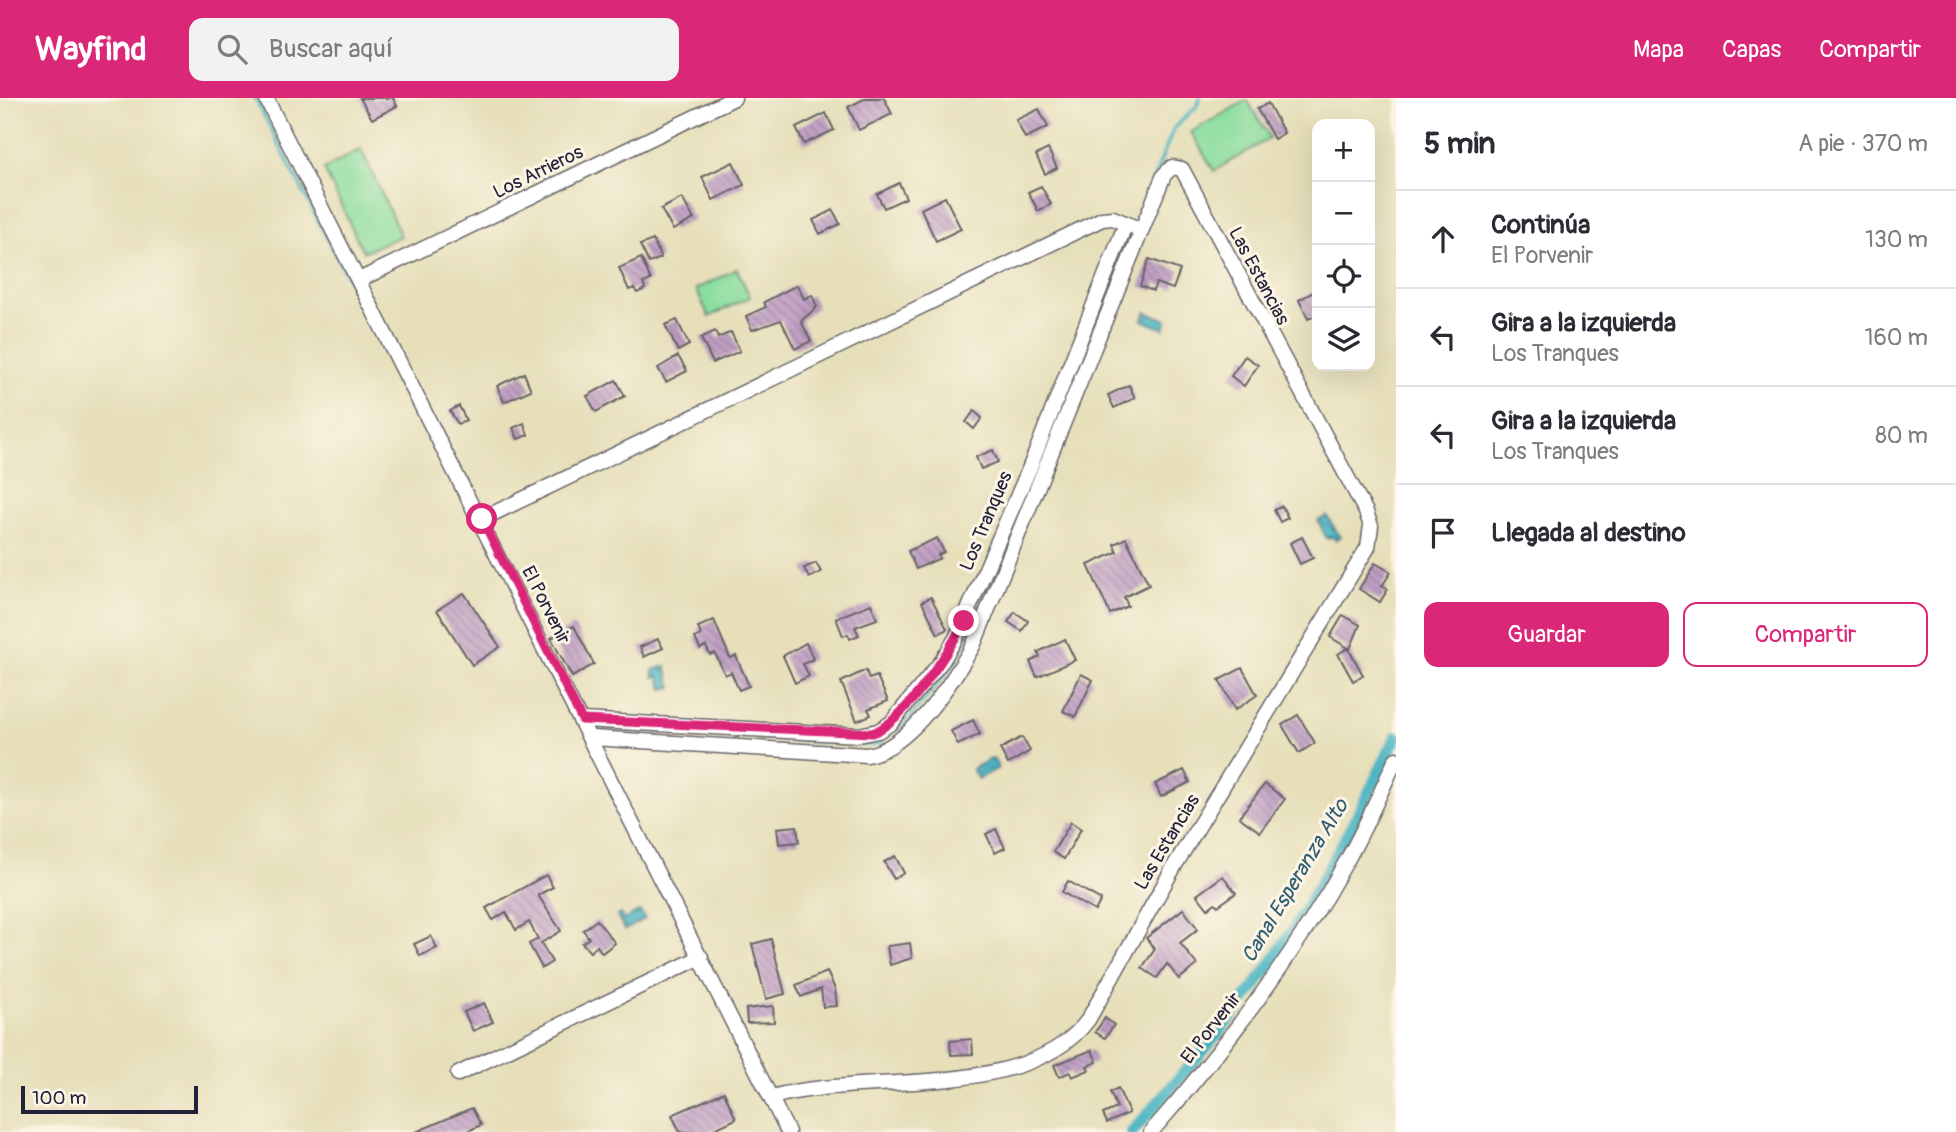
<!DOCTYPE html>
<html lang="es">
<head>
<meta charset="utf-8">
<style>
	:root { --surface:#fff; --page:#f2f2f3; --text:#2b2b33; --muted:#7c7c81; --line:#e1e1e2; --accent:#db2777 }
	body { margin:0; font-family:Pangolin,sans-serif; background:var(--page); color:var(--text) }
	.controls { position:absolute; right:21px; top:21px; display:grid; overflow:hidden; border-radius:14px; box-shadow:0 7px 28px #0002 }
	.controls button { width:63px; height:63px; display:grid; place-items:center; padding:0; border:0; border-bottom:2px solid var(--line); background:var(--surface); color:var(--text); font:35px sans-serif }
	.scale { position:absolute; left:21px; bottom:18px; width:177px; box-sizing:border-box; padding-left:7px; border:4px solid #22223b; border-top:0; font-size:19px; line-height:24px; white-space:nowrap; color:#22223b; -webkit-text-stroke:5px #fcf5e5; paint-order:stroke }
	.stop { position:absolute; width:21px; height:21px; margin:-16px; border:5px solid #db2777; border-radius:50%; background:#fff }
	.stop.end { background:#db2777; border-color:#fff; box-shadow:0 2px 7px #0008 }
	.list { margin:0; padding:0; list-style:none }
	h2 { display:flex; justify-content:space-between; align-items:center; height:91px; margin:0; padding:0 28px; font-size:30px }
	h2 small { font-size:23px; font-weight:400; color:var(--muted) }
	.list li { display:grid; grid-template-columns:46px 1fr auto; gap:21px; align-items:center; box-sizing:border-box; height:98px; padding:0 28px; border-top:2px solid var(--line) }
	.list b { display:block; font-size:26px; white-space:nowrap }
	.list p { margin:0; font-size:23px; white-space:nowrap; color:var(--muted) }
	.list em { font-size:23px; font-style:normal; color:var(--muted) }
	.actions { display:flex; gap:14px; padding:21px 28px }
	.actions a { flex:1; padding:16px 0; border:2px solid var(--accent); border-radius:14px; text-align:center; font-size:24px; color:var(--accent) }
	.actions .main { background:var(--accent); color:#fff }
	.icon { flex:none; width:38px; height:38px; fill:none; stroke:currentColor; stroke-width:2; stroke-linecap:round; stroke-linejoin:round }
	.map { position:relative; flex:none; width:1396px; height:1034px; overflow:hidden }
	header { display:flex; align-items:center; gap:42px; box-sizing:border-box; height:98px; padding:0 35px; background:var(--accent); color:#fff }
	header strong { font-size:33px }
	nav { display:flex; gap:38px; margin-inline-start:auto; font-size:24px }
	.search { width:490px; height:63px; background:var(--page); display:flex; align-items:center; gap:18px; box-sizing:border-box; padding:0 24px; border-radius:14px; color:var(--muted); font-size:26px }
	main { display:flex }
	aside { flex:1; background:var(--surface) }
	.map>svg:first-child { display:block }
</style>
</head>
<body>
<header>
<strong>Wayfind</strong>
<div class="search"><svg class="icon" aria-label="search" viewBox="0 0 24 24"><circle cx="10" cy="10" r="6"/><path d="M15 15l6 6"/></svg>Buscar aquí</div>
<nav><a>Mapa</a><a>Capas</a><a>Compartir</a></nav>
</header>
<main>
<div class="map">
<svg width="1396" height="1034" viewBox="0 0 1396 1034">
	<defs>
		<pattern id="water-waves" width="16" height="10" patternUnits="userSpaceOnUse" patternTransform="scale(1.75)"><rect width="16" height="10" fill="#46b3c2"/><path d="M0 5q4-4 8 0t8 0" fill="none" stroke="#3a919f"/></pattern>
		<pattern id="building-back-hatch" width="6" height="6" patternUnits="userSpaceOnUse" patternTransform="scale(1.75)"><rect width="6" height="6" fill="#bf9ec3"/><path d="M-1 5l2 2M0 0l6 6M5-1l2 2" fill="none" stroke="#9b80a0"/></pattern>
	</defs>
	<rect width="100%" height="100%" fill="#fcf5e5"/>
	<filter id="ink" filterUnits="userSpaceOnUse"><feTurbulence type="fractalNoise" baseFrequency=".0143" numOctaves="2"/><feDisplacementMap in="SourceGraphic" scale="14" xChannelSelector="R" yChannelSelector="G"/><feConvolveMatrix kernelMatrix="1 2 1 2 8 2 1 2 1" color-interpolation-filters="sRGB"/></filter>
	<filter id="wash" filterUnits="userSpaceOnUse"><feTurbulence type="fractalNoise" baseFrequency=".00686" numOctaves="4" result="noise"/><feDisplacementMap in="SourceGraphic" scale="28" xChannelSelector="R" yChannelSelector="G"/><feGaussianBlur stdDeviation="1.57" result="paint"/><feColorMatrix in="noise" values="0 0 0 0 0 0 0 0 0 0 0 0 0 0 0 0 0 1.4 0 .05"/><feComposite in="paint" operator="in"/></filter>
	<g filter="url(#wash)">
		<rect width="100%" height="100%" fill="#e6dfba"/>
		<!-- garden -->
		<g fill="#8bdd9e" stroke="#56806c" stroke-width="2">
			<polygon points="1247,2 1270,40 1214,73 1191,34"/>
			<polygon points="361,51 401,138 363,154 324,71"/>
			<polygon points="737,171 750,199 709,219 696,191"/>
		</g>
		<!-- water -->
		<g fill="url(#water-waves)" stroke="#346a7e" stroke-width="2">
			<polygon points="1146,214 1167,222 1164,231 1142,222"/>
			<polygon points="1327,418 1340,439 1335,442 1333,438 1327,441 1318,423"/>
			<polygon points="666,568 672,589 663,591 659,578 654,579 653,572"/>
			<polygon points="993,660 998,670 978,681 972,671"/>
			<polygon points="640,813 645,821 625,832 617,818 620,816 624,822"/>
		</g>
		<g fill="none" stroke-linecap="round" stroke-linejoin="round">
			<!-- stream -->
			<g stroke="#46b3c2" stroke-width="3.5">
				<polyline points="255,0 430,339"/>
				<polyline points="898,634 958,561 1174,30 1196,9 1200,0"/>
				<polyline points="713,636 873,647 883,645"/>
			</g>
			<!-- canal -->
			<path stroke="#46b3c2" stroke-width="12" d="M1132,1034C1184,975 1239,915 1282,849C1326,781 1362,711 1396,639"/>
		</g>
		<g id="blocks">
			<!-- building -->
			<g fill="url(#building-back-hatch)">
				<polygon points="360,0 393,0 397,8 372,21"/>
				<polygon points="866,0 884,0 892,16 859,32 848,9"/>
				<polygon points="1268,5 1284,35 1274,41 1257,11"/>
				<polygon points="1039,11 1048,29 1025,40 1016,22"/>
				<polygon points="826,15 834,32 804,46 796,30"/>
				<polygon points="1048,51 1057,70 1045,76 1036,57"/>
				<polygon points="733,64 744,87 713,102 702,79"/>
				<polygon points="899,85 906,100 884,110 877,96"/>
				<polygon points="1041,88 1051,106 1038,113 1028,94"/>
				<polygon points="945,99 961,131 936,143 921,111"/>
				<polygon points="682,100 694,121 673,132 661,111"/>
				<polygon points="833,112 840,126 820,136 813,122"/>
				<polygon points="653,142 661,160 649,165 640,147"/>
				<polygon points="641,160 651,182 643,185 645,191 637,195 634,190 629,192 619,170"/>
				<polygon points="1149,161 1180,172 1173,191 1156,185 1153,193 1140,188"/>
				<polygon points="797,187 804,201 812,197 817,209 801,223 811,243 795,251 781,222 752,232 746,218 766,209 764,204"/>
				<polygon points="1317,192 1317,217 1308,221 1299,202"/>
				<polygon points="677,222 689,247 678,253 665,227"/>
				<polygon points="715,233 718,240 731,234 740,253 713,265 701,240"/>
				<polygon points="678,258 687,273 666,284 658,270"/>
				<polygon points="1245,258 1258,267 1244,288 1231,278"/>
				<polygon points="524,275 531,292 504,304 497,288"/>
				<polygon points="616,282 625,298 596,314 587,298"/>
				<polygon points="1129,287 1135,300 1114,310 1108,297"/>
				<polygon points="459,308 466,322 458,326 450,313"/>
				<polygon points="974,313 982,320 974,331 966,324"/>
				<polygon points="524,325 528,337 518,341 513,330"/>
				<polygon points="993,352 998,364 981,371 976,359"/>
				<polygon points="1282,408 1288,420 1280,424 1274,412"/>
				<polygon points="1302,439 1313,460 1300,466 1290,445"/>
				<polygon points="937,440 944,454 938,457 940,460 916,471 908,453"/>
				<polygon points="1126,440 1149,487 1124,499 1128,508 1110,516 1088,467 1117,454 1114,446"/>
				<polygon points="816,465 821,474 809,480 804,470"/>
				<polygon points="1375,465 1391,474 1382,488 1388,491 1380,504 1359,491"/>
				<polygon points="464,495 500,549 472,567 437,512"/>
				<polygon points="931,499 947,531 938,536 922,504"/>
				<polygon points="871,506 877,521 855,529 859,537 850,541 848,536 843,538 836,520"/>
				<polygon points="1015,514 1028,523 1022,533 1008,524"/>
				<polygon points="1343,517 1360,527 1350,551 1330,539"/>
				<polygon points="714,522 730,560 736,558 749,588 739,592 731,574 725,577 715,555 710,557 706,548 700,551 695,540 701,537 698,529"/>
				<polygon points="574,528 594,566 572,579 551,540"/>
				<polygon points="658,541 663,550 644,559 640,549"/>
				<polygon points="1065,541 1075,562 1037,579 1030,564 1040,559 1038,554"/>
				<polygon points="806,545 813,561 803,566 809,578 795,585 783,558"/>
				<polygon points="1348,550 1363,577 1353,583 1338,556"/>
				<polygon points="1242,570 1257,597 1235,612 1219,582"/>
				<polygon points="866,572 869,581 877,578 888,603 868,611 871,617 857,623 841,584"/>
				<polygon points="1081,576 1093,582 1075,619 1063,613"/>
				<polygon points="1298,617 1315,645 1299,655 1282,627"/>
				<polygon points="973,622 980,636 958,647 951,633"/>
				<polygon points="1022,639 1030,653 1008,666 1000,651"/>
				<polygon points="1184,672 1190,684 1161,699 1155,686"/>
				<polygon points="1265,686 1285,701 1260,734 1239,719"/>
				<polygon points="1071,724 1081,731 1064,761 1053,754"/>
				<polygon points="797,728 799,744 779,746 777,730"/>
				<polygon points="996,731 1005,750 995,755 986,736"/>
				<polygon points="895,758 904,775 894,781 884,764"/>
				<polygon points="546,777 553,789 538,797 561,833 541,845 552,864 542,870 529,846 538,841 529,824 516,832 506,814 493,822 486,810"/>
				<polygon points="1223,778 1236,795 1218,808 1215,805 1208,811 1197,797"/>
				<polygon points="1068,783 1101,802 1095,813 1062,794"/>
				<polygon points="1183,811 1198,831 1180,845 1197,867 1179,881 1167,866 1157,880 1142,870 1155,851 1146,840"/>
				<polygon points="597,822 615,845 602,855 597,848 590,854 582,845 589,840 583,832"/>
				<polygon points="431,838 437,850 420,858 414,846"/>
				<polygon points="771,841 785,896 766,901 752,846"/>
				<polygon points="910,845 912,860 890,867 887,848"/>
				<polygon points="827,874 835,891 837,908 823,909 821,891 801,899 796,887"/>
				<polygon points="484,905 493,924 473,933 464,914"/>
				<polygon points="773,908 774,924 747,925 746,911"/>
				<polygon points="1105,920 1114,927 1105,940 1095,934"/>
				<polygon points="972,941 973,956 951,957 950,943"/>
				<polygon points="1092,952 1097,964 1087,968 1089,972 1072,979 1070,974 1059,979 1054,967"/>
				<polygon points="1118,990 1129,1015 1107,1025 1103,1016 1117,1010 1110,994"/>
				<polygon points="724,994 736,1021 708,1034 680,1034 672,1017"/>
				<polygon points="472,1010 481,1027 466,1034 416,1034"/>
			</g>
		</g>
	</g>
	<g filter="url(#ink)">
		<use href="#blocks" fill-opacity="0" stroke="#676467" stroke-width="2"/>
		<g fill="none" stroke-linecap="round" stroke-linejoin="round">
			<defs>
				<g id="minor">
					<polyline points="266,0 788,1034"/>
					<polyline points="359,182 734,0"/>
					<polyline points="482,421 1102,121 1113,120 1134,129"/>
					<polyline points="582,622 859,637 878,633 891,625 942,563 956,540 1030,369 1126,125"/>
					<path d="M592,640L867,657C910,650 952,584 973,548L1164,77L1172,69L1182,71L1366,414L1371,428L1368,449L1175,767L1088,922C1026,1005 862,973 772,999"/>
					<polyline points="458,976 701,859"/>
					<path d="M1151,1034C1225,950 1293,860 1347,762C1366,729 1380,695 1396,661"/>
				</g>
			</defs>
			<!-- minor casing -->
			<use href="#minor" stroke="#676467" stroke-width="17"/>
			<!-- minor -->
			<use href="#minor" stroke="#fff" stroke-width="14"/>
		</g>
	</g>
	<g fill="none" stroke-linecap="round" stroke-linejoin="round" filter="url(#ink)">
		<!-- route -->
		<path stroke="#db2777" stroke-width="9" d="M482,421L582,622L872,635C903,625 950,553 964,523"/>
	</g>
	<g text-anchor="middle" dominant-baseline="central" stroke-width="6" stroke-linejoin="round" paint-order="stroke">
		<!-- street labels -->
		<g font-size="19" fill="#22223b" stroke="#fcf5e5">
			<text transform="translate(538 74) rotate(-26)">Los Arrieros</text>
			<text transform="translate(1259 178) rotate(62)">Las Estancias</text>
			<text transform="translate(986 423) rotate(-67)">Los Tranques</text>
			<text transform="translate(546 507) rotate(63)">El Porvenir</text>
			<text transform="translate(1167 744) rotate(-59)">Las Estancias</text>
			<text transform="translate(1211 930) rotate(-52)">El Porvenir</text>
		</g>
		<!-- water labels -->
		<g font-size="21" font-style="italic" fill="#305c71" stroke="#fcf5e5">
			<text transform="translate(1295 783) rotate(-59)">Canal Esperanza Alto</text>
		</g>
	</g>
</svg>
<div class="controls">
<button>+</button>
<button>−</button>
<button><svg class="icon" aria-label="locate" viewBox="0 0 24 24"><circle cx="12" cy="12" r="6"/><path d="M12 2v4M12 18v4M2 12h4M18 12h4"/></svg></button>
<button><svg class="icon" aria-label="layers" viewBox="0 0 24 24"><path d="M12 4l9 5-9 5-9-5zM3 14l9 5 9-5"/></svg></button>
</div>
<div class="scale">100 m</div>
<div class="stop" style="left:482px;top:421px"></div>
<div class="stop end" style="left:964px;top:523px"></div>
</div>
<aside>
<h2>5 min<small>A pie · 370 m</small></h2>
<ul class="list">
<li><svg class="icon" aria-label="ahead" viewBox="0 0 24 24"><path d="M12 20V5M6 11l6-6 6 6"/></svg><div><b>Continúa</b><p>El Porvenir</p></div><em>130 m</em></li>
<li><svg class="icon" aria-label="left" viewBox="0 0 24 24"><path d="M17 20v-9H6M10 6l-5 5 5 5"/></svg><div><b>Gira a la izquierda</b><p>Los Tranques</p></div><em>160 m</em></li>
<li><svg class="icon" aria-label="left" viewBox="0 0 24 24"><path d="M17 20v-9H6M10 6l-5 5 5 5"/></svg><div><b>Gira a la izquierda</b><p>Los Tranques</p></div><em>80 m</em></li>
<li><svg class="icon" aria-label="arrive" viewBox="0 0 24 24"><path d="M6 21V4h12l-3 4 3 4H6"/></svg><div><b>Llegada al destino</b></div></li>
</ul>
<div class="actions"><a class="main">Guardar</a><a>Compartir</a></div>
</aside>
</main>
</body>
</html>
